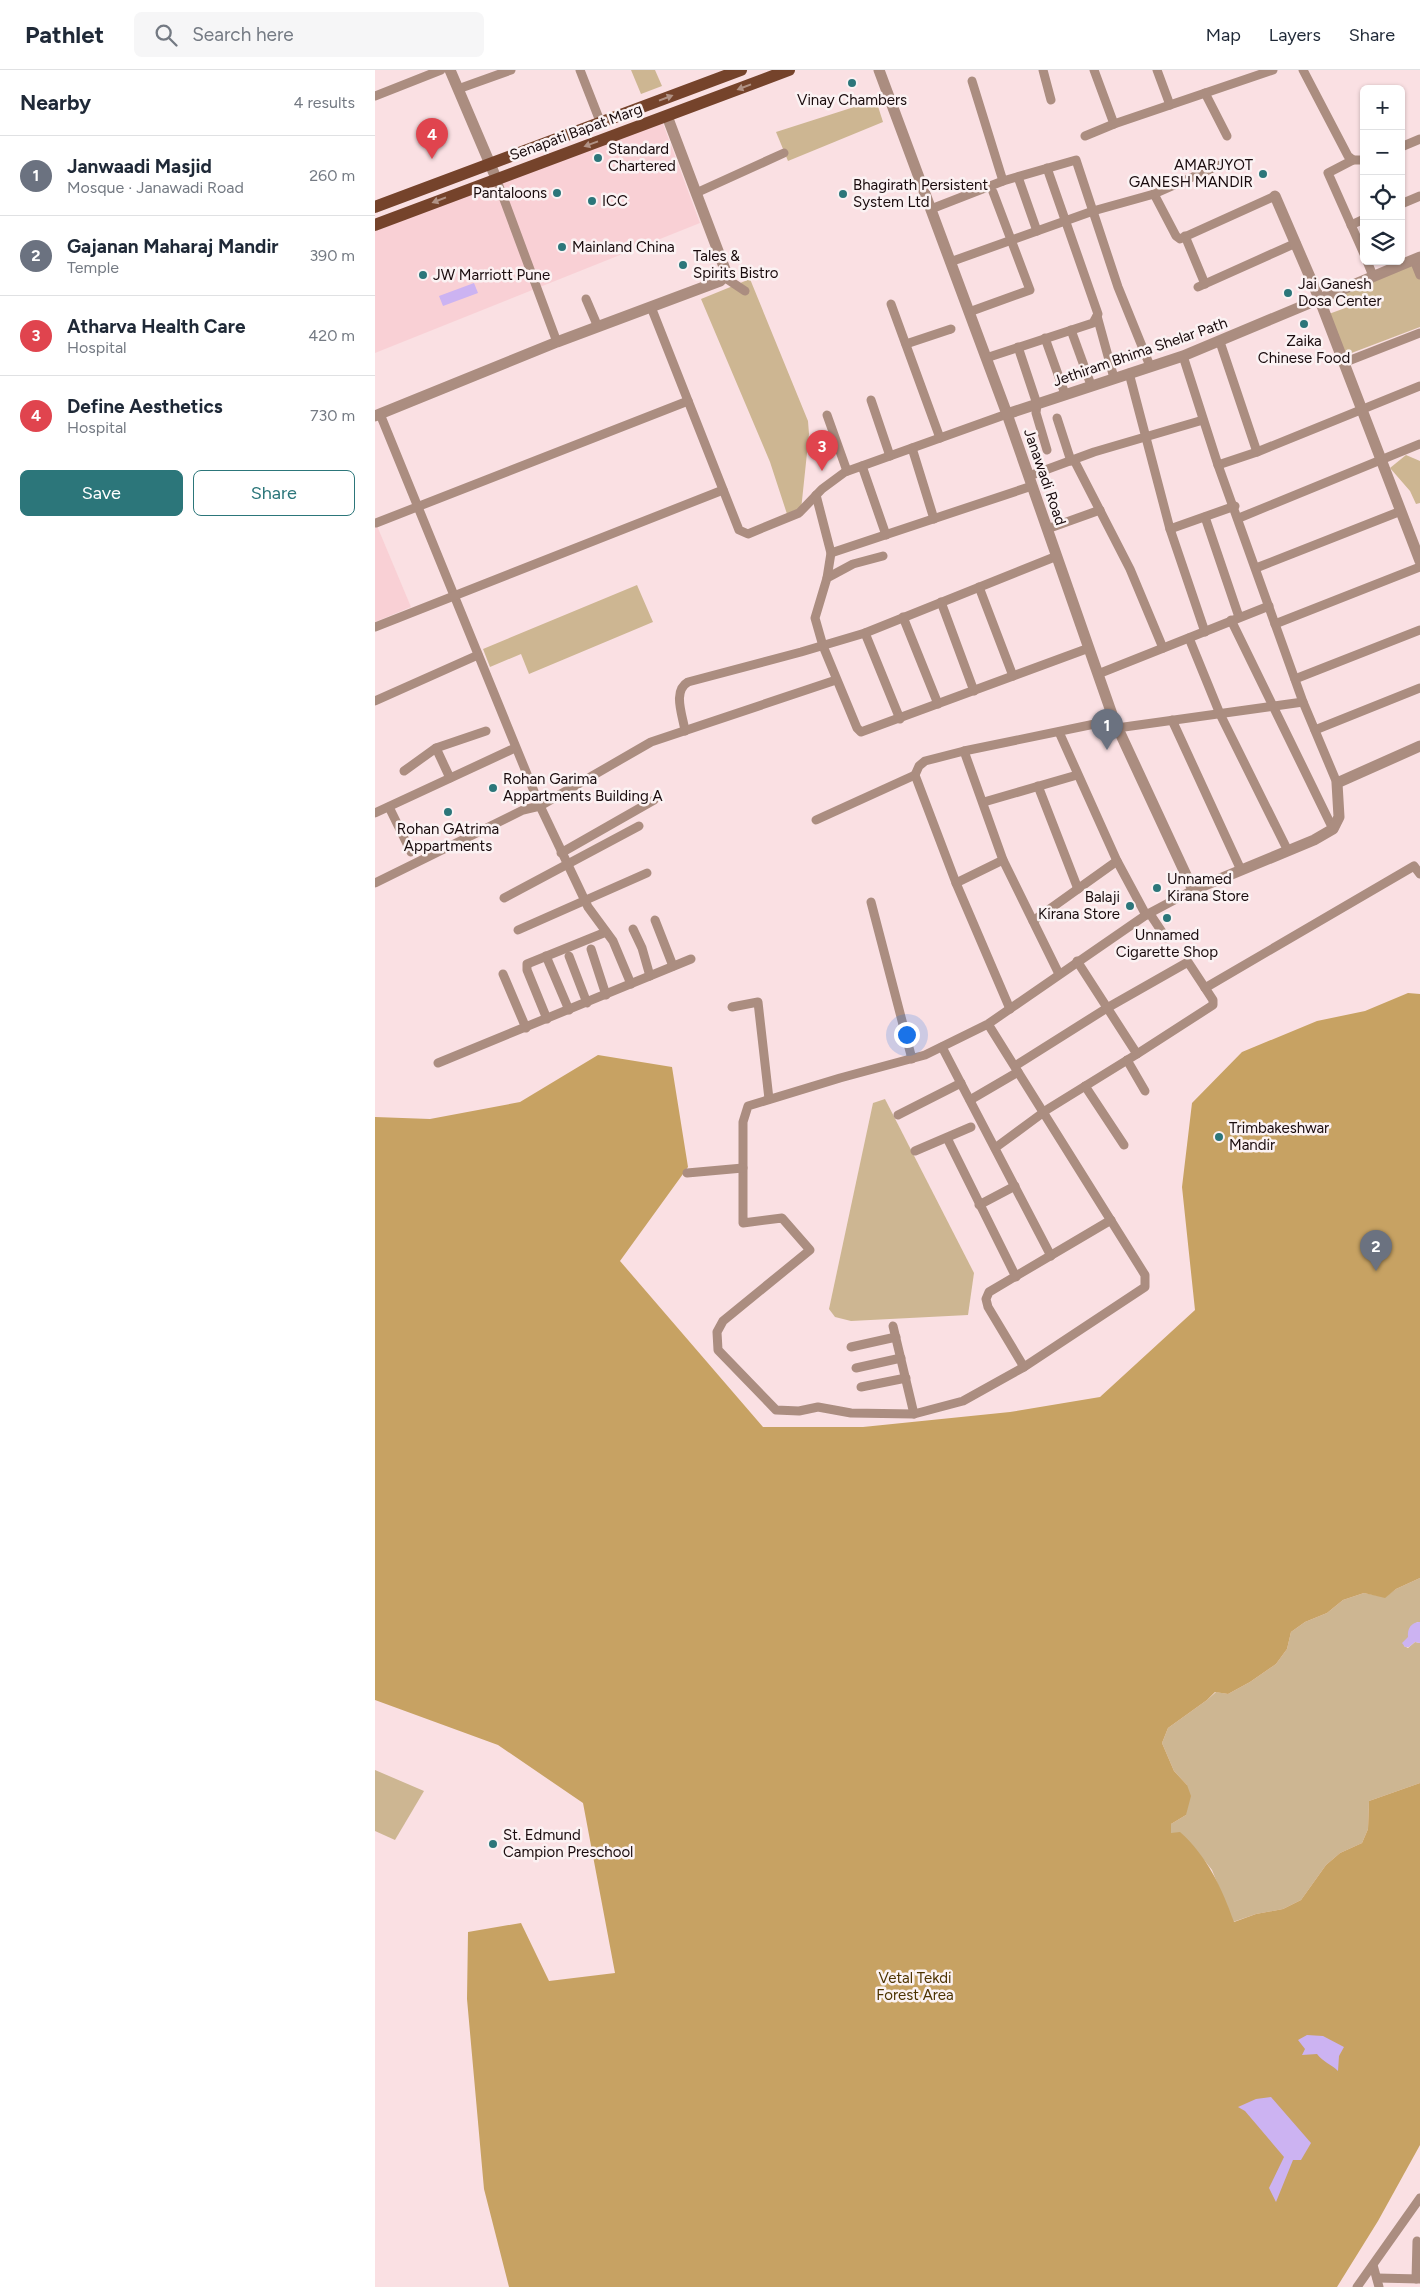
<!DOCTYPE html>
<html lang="en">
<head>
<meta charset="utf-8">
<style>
	:root { --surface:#fff; --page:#f6f6f7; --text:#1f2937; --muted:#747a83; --line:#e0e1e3; --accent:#2c767a }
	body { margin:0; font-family:Figtree,sans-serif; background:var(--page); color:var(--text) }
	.controls { position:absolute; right:15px; top:15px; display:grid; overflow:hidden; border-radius:8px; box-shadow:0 1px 4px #0004 }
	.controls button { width:45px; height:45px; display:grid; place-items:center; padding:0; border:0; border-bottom:1px solid var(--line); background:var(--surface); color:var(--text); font:25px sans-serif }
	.you { position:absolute; left:531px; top:964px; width:18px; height:18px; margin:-12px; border:4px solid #fff; border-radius:50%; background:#1a73e8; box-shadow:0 0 0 8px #1a73e833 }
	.badge { display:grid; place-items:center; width:32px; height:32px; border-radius:50%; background:var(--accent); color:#fff; font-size:16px; font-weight:700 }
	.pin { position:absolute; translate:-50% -41px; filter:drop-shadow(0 1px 2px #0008) }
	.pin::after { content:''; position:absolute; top:26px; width:18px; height:15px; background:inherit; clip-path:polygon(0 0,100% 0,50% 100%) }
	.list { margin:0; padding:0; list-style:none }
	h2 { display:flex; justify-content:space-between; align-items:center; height:65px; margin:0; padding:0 20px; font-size:21px }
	h2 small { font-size:16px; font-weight:400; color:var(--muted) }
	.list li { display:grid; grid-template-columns:32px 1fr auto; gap:15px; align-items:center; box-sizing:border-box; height:80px; padding:0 20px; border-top:1px solid var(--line) }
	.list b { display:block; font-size:19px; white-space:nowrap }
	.list p { margin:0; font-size:16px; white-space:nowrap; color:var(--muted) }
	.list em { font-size:16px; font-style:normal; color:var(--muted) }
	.actions { display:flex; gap:10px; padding:15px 20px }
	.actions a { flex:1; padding:11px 0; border:1px solid var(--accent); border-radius:8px; text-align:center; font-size:18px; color:var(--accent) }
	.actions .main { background:var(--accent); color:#fff }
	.icon { flex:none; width:28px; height:28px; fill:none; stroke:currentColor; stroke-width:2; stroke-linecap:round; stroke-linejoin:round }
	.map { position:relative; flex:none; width:1045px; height:2217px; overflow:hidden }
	header { display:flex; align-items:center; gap:30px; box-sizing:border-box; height:70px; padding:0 25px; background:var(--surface); border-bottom:1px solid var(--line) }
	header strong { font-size:24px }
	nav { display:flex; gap:28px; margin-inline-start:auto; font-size:18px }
	.search { width:350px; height:45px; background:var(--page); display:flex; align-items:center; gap:12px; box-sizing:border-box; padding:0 18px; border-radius:8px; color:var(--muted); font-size:19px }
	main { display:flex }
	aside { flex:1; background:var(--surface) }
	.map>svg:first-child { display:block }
</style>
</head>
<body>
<header>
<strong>Pathlet</strong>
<div class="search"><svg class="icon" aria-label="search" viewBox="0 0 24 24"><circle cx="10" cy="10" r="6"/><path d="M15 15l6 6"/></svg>Search here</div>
<nav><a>Map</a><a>Layers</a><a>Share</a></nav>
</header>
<main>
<aside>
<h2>Nearby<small>4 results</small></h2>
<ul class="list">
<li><span class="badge" style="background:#6b7280">1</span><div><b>Janwaadi Masjid</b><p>Mosque · Janawadi Road</p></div><em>260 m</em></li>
<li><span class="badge" style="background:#6b7280">2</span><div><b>Gajanan Maharaj Mandir</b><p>Temple</p></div><em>390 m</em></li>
<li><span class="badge" style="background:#e0444e">3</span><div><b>Atharva Health Care</b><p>Hospital</p></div><em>420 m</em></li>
<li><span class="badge" style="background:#e0444e">4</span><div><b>Define Aesthetics</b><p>Hospital</p></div><em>730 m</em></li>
</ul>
<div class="actions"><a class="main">Save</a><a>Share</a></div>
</aside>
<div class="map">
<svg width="1045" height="2217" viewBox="0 0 1045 2217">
	<rect width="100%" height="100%" fill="#fae0e3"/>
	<!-- built -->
	<g fill="#f9d0d5">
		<polygon points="287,51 325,153 0,283 0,161"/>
		<polygon points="0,451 36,537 0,552"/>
	</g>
	<!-- green -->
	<g fill="#cdb692">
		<polygon points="256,0 280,0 287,16 266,24"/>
		<polygon points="501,30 508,52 413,91 401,62"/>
		<polygon points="1039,194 1045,208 1045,257 966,287 951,245 973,237 968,222"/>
		<polygon points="375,209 433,351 434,364 426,440 412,444 395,392 326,229"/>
		<polygon points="1031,385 1045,391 1045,433 1041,434 1035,421 1015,398"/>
		<polygon points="262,515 278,552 154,604 146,584 115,597 108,579"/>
		<polygon points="510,1029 599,1203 593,1245 476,1251 460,1247 454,1239 498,1033"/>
		<polygon points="1045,1508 1045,1552 1042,1552 1029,1576 1033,1578 1040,1572 1045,1573 1045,1713 994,1731 993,1759 987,1773 965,1783 951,1795 926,1830 908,1839 881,1844 858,1852 837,1800 830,1791 796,1763 796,1754 811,1745 812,1715 799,1701 787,1673 793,1658 832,1630 841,1622 853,1624 875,1612 901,1594 912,1579 916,1562 930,1552 952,1543 968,1530 989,1523 1010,1527 1021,1519"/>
		<polygon points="0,1700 49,1721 20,1770 0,1761"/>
	</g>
	<!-- forest -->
	<path fill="#c7a263" d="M1033,923L1045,924V1508L1021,1519L1010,1528L989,1523L968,1530L952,1543L930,1552L916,1562L912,1579L901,1594L875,1612L853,1624L840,1622L832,1630L793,1658L787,1673L799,1701L812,1715L816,1726L811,1745L796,1754V1763L805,1762C832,1786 847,1818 859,1852L881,1844L908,1839L926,1830L951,1795L965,1783L987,1773L993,1759L994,1731L1045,1713V2075L1003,2151L962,2217H134L109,2119L92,1929L93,1862L146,1853L174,1911L240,1903L208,1733L123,1675L0,1630V1047L55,1049L145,1032L223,985L297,997L313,1097L245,1191L388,1357H488L635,1342L725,1327L820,1240L807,1117L817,1033L867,982L942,951L990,941Z"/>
	<!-- water -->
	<g fill="#ccb3f2">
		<polygon points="99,213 103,223 68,236 64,226"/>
		<path d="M1045,1552V1573L1040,1572L1034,1577H1030L1027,1573L1033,1567C1032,1559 1036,1552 1045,1552Z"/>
		<path d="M932,1965L948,1966L969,1977L964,1986L963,2001C956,1994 948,1992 942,1984L927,1985L930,1979L923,1970Z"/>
		<polygon points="896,2027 936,2073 926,2090 918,2090 901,2132 894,2118 909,2087 870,2041 863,2037 881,2029"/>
	</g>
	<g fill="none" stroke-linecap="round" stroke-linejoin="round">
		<!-- minor -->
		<g stroke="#ab8d80" stroke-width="9">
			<polyline points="205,0 223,46"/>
			<polyline points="668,0 676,30"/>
			<polyline points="719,0 739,54"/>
			<polyline points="782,0 795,35"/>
			<polyline points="928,0 973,86 978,90"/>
			<polyline points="597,11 628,111"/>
			<polyline points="83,19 136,0"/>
			<polyline points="830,23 852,66"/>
			<polyline points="0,26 66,0"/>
			<polyline points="710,66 739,54 898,0"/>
			<polyline points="1026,77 1045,69"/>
			<polyline points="989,90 978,90 953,103 989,184"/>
			<polyline points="643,107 662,161"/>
			<polyline points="121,108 182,272"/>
			<polyline points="321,123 409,83"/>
			<polyline points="779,124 801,166 805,169 900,126"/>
			<polyline points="1026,134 1045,126"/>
			<polyline points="556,139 628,111 701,90 743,217 775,296"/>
			<polyline points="976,155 989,149"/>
			<polyline points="810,166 830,214"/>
			<polyline points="1039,190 1045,205"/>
			<polyline points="992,191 998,206"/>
			<polyline points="575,192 718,141 779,124 845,95"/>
			<polyline points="349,207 370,221"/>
			<polyline points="823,217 921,173"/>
			<polyline points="211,229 223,257"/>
			<polyline points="516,234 565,368"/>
			<polyline points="276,237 364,460 373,464 424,443 447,419 470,402 632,344"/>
			<polyline points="594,242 655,220 618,122"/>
			<polyline points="722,246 739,308"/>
			<polyline points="696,260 716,315"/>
			<polyline points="670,268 690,324"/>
			<polyline points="845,272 882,382"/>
			<polyline points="531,274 576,259"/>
			<polyline points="643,277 662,334 661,343 672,380"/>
			<polyline points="808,286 843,395 928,632 962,713"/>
			<polyline points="611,288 718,253 723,244 672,98"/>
			<polyline points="968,293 1045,263"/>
			<polyline points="754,303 795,459 830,562"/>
			<polyline points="496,330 515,386"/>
			<polyline points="5,344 165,736 213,837 238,871 256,914"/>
			<polyline points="452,345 472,401"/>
			<polyline points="682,348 696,391"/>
			<polyline points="537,378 559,449"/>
			<polyline points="699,390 755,499 788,578"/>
			<polyline points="843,395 882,382 1045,316"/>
			<polyline points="487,396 511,465"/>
			<polyline points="654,406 719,382 828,350"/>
			<polyline points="441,425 456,483 452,508"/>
			<polyline points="830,447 864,547"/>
			<polyline points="864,448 1045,374"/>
			<polyline points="1,453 313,331"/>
			<polyline points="672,459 725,440"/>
			<polyline points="795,459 860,436"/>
			<polyline points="456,483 657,416"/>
			<polyline points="508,486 478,494 452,508 440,548 448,576 482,658 486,662 714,578"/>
			<polyline points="881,498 1026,441"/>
			<polyline points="604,517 638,606"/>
			<polyline points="566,532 599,621"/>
			<polyline points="528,547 563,634"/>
			<polyline points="856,550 958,759"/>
			<polyline points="900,554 1045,497"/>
			<polyline points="0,557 348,420"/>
			<polyline points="490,563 525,649"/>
			<polyline points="814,568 845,644 913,781"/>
			<polyline points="723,604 894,536"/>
			<polyline points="920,609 1045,560"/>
			<polyline points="0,631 103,585"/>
			<polyline points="797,650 866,800"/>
			<polyline points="742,658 928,632"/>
			<polyline points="940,660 1045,618"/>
			<path d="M310,661C308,646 297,621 313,612L426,582L490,563L682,486"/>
			<polyline points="684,662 742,791 771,845"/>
			<polyline points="61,678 75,708"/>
			<polyline points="589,681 628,790 684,904"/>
			<polyline points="29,701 61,678 111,661"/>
			<polyline points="663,716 703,819"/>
			<polyline points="609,732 702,705"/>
			<polyline points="14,737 36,782"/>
			<polyline points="0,743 140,678"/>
			<polyline points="441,750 540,705"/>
			<polyline points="186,783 279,730"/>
			<polyline points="0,813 148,740 165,736 276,672 461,610"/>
			<polyline points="581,813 628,790"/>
			<polyline points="129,828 264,756"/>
			<polyline points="496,832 537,989"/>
			<polyline points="775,844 791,868"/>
			<polyline points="280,850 298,896"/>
			<polyline points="658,851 742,791"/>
			<polyline points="258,859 267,878 275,906"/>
			<polyline points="143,860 272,803"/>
			<polyline points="216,879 231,925"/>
			<polyline points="171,886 194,940"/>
			<polyline points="194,886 212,933"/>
			<polyline points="128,904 151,958"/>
			<polyline points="830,918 1039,796 1045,804"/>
			<polyline points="357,937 383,932 394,1029"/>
			<polyline points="635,939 581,813 540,705 544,696 550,691 589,681 739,650"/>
			<polyline points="172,949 152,900 152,894 231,862"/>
			<polyline points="613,954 770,1205 770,1217 649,1297 588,1331 539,1344 476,1343 443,1337 424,1341 401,1340 343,1280 342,1262 348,1251 435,1180 407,1148 368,1153 368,1052 373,1036 465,1008 550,985 613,954 771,845 818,820"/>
			<polyline points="567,977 676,1186"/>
			<polyline points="752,990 770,1021"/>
			<polyline points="63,993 316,889"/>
			<polyline points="640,996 732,938 813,892 838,930 838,935 762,984"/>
			<polyline points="710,1016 749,1075"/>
			<polyline points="595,1030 643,1002"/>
			<polyline points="523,1045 586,1013"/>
			<polyline points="572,1068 641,1207"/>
			<polyline points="620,1078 673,1039 762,984 702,891"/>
			<polyline points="540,1081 596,1057"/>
			<polyline points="312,1103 368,1098"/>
			<polyline points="604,1135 640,1116"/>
			<polyline points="518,1256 539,1344"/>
			<polyline points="476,1277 521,1267"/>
			<polyline points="649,1297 613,1237 611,1229 614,1222 736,1150"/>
			<polyline points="481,1298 526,1288"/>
			<polyline points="486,1317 531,1308"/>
			<polyline points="998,2195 1004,2217"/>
			<polyline points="1002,2208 1045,2209"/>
			<polyline points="1041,2209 1042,2171"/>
			<polyline points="982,2217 1045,2128"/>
		</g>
		<!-- tertiary -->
		<g stroke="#ab8d80" stroke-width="11">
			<polyline points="75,0 121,108"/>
			<polyline points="504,0 632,344 739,650 818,820 939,770 958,759 964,747 962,713 1045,676"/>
			<polyline points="900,126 944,228 1045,491"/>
			<polyline points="632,344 808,286 1045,187"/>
			<polyline points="0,346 182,272 345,211 349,207 351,202 292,46"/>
		</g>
		<!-- primary -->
		<g stroke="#75432b" stroke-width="12">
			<polyline points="0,137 366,0"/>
			<polyline points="0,155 414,0"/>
		</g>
	</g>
	<!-- one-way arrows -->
	<defs><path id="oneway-solid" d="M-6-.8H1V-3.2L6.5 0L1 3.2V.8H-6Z" transform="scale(1.25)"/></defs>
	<g fill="#b19285">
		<use href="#oneway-solid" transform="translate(369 17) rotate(159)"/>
		<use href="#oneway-solid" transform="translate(291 28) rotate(-21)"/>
		<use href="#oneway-solid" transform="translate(216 74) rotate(160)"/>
		<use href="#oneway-solid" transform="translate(64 130) rotate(159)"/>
	</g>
	<!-- markers -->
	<g fill="#2c767a" stroke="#fbf2f3" stroke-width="2">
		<circle cx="477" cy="13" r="5"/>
		<circle cx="223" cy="88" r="5"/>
		<circle cx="888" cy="104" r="5"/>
		<circle cx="182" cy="123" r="5"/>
		<circle cx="468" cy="124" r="5"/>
		<circle cx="217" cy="131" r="5"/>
		<circle cx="187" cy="177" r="5"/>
		<circle cx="308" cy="195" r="5"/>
		<circle cx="48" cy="205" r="5"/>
		<circle cx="913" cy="223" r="5"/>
		<circle cx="929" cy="254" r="5"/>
		<circle cx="118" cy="718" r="5"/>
		<circle cx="73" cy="742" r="5"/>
		<circle cx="782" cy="818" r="5"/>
		<circle cx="755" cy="836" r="5"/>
		<circle cx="792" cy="848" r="5"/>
		<circle cx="844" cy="1067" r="5"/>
		<circle cx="118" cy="1774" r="5"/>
	</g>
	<g text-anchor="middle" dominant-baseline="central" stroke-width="5" stroke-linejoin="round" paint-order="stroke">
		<!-- poi labels -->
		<g font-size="15" fill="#190b0d" stroke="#fbf2f3" text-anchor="start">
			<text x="477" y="30" text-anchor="middle">Vinay Chambers</text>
			<text x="233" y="79">Standard<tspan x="233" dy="17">Chartered</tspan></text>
			<text x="878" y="95" text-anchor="end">AMARJYOT<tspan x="878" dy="17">GANESH MANDIR</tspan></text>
			<text x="478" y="115">Bhagirath Persistent<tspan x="478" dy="17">System Ltd</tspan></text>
			<text x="172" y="123" text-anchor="end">Pantaloons</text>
			<text x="227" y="131">ICC</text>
			<text x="197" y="177">Mainland China</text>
			<text x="318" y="186">Tales &amp;<tspan x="318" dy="17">Spirits Bistro</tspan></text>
			<text x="58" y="205">JW Marriott Pune</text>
			<text x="923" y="214">Jai Ganesh<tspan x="923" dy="17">Dosa Center</tspan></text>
			<text x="929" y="271" text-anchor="middle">Zaika<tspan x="929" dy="17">Chinese Food</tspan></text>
			<text x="128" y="709">Rohan Garima<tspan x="128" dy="17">Appartments Building A</tspan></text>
			<text x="73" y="759" text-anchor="middle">Rohan GAtrima<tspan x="73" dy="17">Appartments</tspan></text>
			<text x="792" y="809">Unnamed<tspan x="792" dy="17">Kirana Store</tspan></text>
			<text x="745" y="827" text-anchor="end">Balaji<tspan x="745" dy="17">Kirana Store</tspan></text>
			<text x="792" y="865" text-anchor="middle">Unnamed<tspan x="792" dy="17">Cigarette Shop</tspan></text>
			<text x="854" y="1058">Trimbakeshwar<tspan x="854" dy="17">Mandir</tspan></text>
			<text x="128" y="1765">St. Edmund<tspan x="128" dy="17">Campion Preschool</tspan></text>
		</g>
		<!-- street labels -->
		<g font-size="15" fill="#190b0d" stroke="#fbf2f3">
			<text transform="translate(201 62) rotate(-20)">Senapati Bapat Marg</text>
			<text transform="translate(765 282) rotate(-19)">Jethiram Bhima Shelar Path</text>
			<text transform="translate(670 407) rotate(71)">Janawadi Road</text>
		</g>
		<!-- park labels -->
		<g font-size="15" fill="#4d3300" stroke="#fbf2f3">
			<text x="540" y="1908">Vetal Tekdi<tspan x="540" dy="17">Forest Area</tspan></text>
		</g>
	</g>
</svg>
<div class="controls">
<button>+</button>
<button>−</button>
<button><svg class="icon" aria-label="locate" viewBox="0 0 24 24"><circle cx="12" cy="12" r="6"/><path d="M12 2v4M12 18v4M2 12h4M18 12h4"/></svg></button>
<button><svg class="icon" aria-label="layers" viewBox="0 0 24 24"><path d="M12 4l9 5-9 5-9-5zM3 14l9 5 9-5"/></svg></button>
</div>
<div class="you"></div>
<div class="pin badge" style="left:732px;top:680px;background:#6b7280">1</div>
<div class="pin badge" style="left:1001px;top:1201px;background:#6b7280">2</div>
<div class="pin badge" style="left:447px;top:401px;background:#e0444e">3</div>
<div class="pin badge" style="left:57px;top:89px;background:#e0444e">4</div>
</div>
</main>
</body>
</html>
